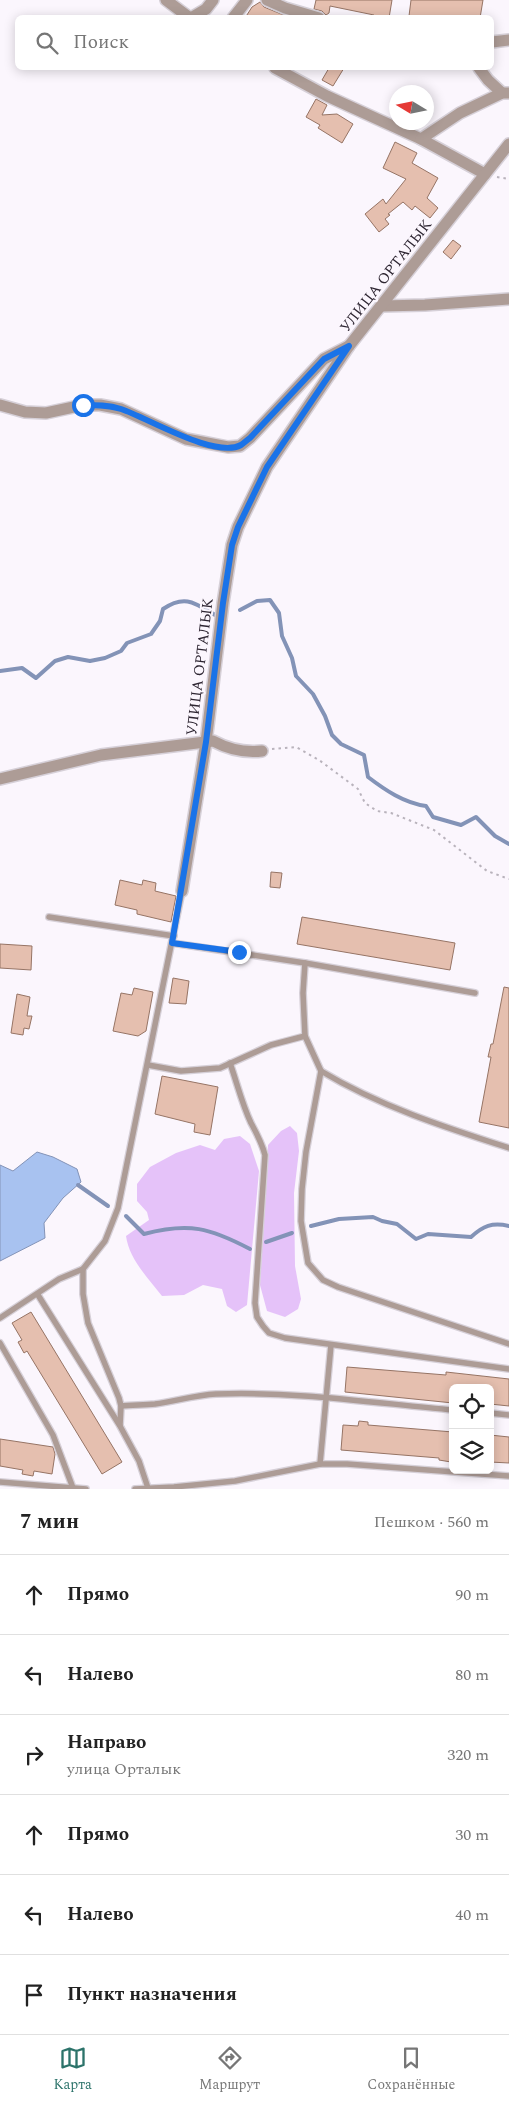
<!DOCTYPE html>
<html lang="ru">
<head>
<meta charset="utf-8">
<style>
	:root { --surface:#fff; --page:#f2f2f2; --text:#222; --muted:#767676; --line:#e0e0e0; --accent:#2c736a }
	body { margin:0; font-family:Spectral,serif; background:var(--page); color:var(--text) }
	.controls { position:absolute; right:15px; bottom:15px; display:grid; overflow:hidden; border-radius:8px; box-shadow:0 2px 12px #0003 }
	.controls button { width:45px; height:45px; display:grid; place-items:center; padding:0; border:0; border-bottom:1px solid var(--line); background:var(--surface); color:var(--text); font:25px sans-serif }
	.compass { position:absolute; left:389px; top:85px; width:45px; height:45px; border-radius:50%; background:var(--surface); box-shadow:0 2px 12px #0003; rotate:280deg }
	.stop { position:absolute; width:15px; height:15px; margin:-11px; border:4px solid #1a73e8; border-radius:50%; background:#fff }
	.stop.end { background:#1a73e8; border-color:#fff; box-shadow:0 1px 5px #0008 }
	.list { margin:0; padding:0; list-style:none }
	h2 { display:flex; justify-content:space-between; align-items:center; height:65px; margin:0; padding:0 20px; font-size:21px }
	h2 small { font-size:16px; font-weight:400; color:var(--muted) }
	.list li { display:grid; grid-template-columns:32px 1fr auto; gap:15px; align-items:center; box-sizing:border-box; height:80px; padding:0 20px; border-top:1px solid var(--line) }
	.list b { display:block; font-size:19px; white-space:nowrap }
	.list p { margin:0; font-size:16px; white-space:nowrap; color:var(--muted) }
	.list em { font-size:16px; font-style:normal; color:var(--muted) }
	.icon { flex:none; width:28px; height:28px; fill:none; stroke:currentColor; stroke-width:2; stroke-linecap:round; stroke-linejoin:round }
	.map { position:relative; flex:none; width:509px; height:1489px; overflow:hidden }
	.search { position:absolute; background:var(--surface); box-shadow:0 2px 12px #0003; left:15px; right:15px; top:15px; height:55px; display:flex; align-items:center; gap:12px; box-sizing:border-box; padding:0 18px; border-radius:8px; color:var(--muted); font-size:19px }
	.sheet { height:545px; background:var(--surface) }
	nav { display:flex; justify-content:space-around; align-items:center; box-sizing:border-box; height:70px; border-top:1px solid var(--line); background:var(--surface); font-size:14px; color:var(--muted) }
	nav a { display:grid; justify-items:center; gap:2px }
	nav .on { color:var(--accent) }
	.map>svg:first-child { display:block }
</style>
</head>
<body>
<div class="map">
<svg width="509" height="1489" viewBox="0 0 509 1489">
	<rect width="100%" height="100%" fill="#fbf6fd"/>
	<!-- green -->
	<g fill="#e5c2f9">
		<polygon points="290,1126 297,1133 299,1151 294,1193 295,1266 301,1299 298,1309 285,1317 267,1311 260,1285 268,1145 281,1131"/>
		<path d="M240,1136L250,1144L259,1171L247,1305L236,1312L227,1306L222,1289L203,1285L184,1295L162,1296C148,1278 129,1259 126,1236L149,1220L147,1212L137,1201V1184L150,1167L176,1153L200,1145L215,1150L224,1139Z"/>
	</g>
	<!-- water -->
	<polygon fill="#a8c2f0" stroke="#8393b7" points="37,1152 53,1157 77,1169 81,1182 63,1198 44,1223 45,1238 0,1261 0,1165 13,1171"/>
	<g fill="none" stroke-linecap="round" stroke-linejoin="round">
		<!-- stream -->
		<g stroke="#8393b7" stroke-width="4">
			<path d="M240,610L257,601L270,600L279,613L282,636L292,658L296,676L313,694L325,716L332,735L341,744L364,755L368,777C385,790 404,803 426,806L433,817L461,825L476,817L495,836L509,844"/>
			<path d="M0,671L22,668L36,678L55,661L68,657L90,661L105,658L121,651L127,643L151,634L160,621L163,609C185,594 195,603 215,615"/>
			<polyline points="78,1185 108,1206"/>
			<path d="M126,1216L144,1234C189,1222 210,1228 250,1249"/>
			<path d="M311,1226L339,1219L373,1217L382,1221L397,1224L416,1239L428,1234L471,1237C483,1226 492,1222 509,1226"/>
			<polyline points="266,1242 292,1233"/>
		</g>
	</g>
	<!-- building -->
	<g fill="#e5bfaf" stroke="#967465">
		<polygon points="316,0 392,0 389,18 374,18 374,15 330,6 329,13 326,15 322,11 314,9"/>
		<polygon points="411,0 483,0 480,18 409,16"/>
		<polygon points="260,2 264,7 286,16 285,18 245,18 252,7"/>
		<polygon points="329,68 344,68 333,86 322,80"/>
		<polygon points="316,99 327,105 322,115 337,114 353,124 342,143 318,128 320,125 306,117"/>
		<polygon points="395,142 417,153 412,163 438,178 427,198 438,208 430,218 415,206 412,210 403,202 388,214 390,215 385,219 389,224 379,232 365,214 383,199 386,204 406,179 383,168"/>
		<polygon points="453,240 461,246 451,259 443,252"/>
		<polygon points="271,872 282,873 280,888 270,887"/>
		<polygon points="120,880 142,885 143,880 156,883 155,891 176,896 171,922 137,914 137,910 115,905"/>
		<polygon points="302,917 455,943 450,970 297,944"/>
		<polygon points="0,944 32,946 31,970 0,968"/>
		<polygon points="173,978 189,981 186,1004 169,1003"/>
		<polygon points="504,987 509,988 509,1128 479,1122 491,1057 488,1057 491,1044 493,1044"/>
		<polygon points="134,988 153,992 146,1031 138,1036 113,1031 121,993 132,995"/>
		<polygon points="17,994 30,997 27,1016 32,1016 29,1029 24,1028 23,1035 11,1033"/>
		<polygon points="162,1076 218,1087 210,1135 194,1132 195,1124 155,1114"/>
		<polygon points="31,1312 122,1462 102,1474 27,1351 24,1353 18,1342 22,1340 12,1323"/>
		<polygon points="347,1367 446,1375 446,1372 509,1379 509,1406 490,1404 490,1388 453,1388 453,1403 345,1392"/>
		<polygon points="359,1421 368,1422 368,1425 453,1432 453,1458 451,1458 451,1462 439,1460 439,1458 341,1450 343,1425 358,1426"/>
		<polygon points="490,1435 509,1437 509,1463 490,1462"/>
		<polygon points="0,1439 53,1447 55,1454 52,1474 34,1471 33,1476 22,1474 23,1470 0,1466"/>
	</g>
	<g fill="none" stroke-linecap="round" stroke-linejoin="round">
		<defs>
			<g id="lane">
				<polyline points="49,917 174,936"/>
				<polyline points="172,943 305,963 475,993"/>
				<polyline points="305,963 303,993 305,1036 321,1071 306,1152 302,1189 301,1221 308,1263 323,1280 338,1287 509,1344"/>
				<path d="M230,1063C237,1083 242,1104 251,1123C257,1134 262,1143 265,1155L255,1303L257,1317L263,1326L269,1333L285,1338L509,1369"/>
				<polyline points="148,1065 181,1071 220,1068 271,1045 305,1036"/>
				<path d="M321,1071C379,1106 444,1127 509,1148"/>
				<polyline points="83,1269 83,1294 88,1323 119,1398 121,1406 120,1425"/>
				<polyline points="38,1295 120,1426 139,1461 148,1488"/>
				<polyline points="0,1318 59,1279 83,1269 105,1241 118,1208 182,891"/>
				<polyline points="0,1343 53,1435 73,1488"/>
				<path d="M121,1406C132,1405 144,1405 155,1404C176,1401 196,1395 216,1394C295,1391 374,1403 453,1410"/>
				<polyline points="490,1413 509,1415"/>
				<polyline points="320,1464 331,1345"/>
				<polyline points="0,1482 86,1489"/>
				<polyline points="135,1489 174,1487 235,1481 320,1464 347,1464 509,1476"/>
			</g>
			<g id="street">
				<polyline points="166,0 190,18"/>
				<polyline points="267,0 285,8 319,18"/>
				<polyline points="191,18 206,9 213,0"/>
				<polyline points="233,18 247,0"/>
				<polyline points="492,42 509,40"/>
				<polyline points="275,68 327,96 421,139 485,174"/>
				<polyline points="479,68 488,80 502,93"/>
				<polyline points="421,139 460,113 502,93 509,93"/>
				<polyline points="382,306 425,305 509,299"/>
				<polyline points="0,405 25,412 46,413 83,405 100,405 121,409 186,439 202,442 228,447 240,446 250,438 324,359 349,346"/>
				<path d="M0,779L101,755L213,741C228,749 245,753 262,751"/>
				<polyline points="182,891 206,742 223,603 232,545 238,527 267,467 349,346 509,144"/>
			</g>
		</defs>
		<!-- lane casing -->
		<use href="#lane" stroke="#d6d0d8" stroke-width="8"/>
		<!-- street casing -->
		<use href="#street" stroke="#d6d0d8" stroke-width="14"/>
		<!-- path -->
		<g stroke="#b9b3bc" stroke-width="2" stroke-dasharray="2.5 4" stroke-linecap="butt">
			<polyline points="497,177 509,179"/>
			<polyline points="272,749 296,747 319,760 358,789 365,803 377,811 391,813 434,830 487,871 509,879"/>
		</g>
		<!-- lane -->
		<use href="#lane" stroke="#ad9c96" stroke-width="5.5"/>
		<!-- street -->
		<use href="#street" stroke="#ad9c96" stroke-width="11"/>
	</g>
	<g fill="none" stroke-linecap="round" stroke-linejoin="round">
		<!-- route -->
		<path stroke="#1a73e8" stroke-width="6" d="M83,405C96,405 109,405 121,409C148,418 215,459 241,445C244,443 247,440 250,438L324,359L349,346L267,467L238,527L232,545L223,603L206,742L172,943L239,952"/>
	</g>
	<g text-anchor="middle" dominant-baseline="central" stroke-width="4" stroke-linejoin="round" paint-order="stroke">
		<!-- street labels -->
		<g font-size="15" fill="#2d2531" stroke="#fbf6fd">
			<text transform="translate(386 276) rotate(-52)">УЛИЦА ОРТАЛЫК</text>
			<text transform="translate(200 667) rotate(-83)">УЛИЦА ОРТАЛЫК</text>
		</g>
	</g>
</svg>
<div class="controls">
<button><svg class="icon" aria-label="locate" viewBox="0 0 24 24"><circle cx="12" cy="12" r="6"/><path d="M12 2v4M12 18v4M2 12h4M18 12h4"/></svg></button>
<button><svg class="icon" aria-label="layers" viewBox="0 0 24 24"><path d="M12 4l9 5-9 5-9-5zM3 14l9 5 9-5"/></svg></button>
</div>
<svg class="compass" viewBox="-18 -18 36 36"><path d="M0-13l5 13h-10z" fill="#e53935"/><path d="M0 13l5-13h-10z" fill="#767676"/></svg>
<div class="stop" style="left:83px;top:405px"></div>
<div class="stop end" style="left:239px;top:952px"></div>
<div class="search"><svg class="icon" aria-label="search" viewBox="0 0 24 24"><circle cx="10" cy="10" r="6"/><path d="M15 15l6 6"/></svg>Поиск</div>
</div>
<section class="sheet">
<h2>7 мин<small>Пешком · 560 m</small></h2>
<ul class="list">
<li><svg class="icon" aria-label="ahead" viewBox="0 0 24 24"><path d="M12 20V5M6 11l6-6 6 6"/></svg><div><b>Прямо</b></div><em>90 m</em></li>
<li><svg class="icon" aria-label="left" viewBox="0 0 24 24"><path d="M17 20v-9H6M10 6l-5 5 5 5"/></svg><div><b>Налево</b></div><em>80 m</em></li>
<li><svg class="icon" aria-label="right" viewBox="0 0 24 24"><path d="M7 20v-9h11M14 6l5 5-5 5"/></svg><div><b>Направо</b><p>улица Орталык</p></div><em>320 m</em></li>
<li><svg class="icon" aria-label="ahead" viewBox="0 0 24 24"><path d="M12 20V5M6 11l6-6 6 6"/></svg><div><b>Прямо</b></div><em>30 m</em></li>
<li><svg class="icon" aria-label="left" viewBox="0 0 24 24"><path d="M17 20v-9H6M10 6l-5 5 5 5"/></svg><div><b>Налево</b></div><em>40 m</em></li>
<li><svg class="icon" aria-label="arrive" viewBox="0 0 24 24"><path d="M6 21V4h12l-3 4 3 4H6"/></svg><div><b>Пункт назначения</b></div></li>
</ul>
</section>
<nav>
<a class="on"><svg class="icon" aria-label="map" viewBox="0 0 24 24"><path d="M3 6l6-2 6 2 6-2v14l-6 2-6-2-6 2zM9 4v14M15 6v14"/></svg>Карта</a>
<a><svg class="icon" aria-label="directions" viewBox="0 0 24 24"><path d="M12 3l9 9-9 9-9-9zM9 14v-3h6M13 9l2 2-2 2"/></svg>Маршрут</a>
<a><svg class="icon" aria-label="saved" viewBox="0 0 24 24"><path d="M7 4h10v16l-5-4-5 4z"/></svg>Сохранённые</a>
</nav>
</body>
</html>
